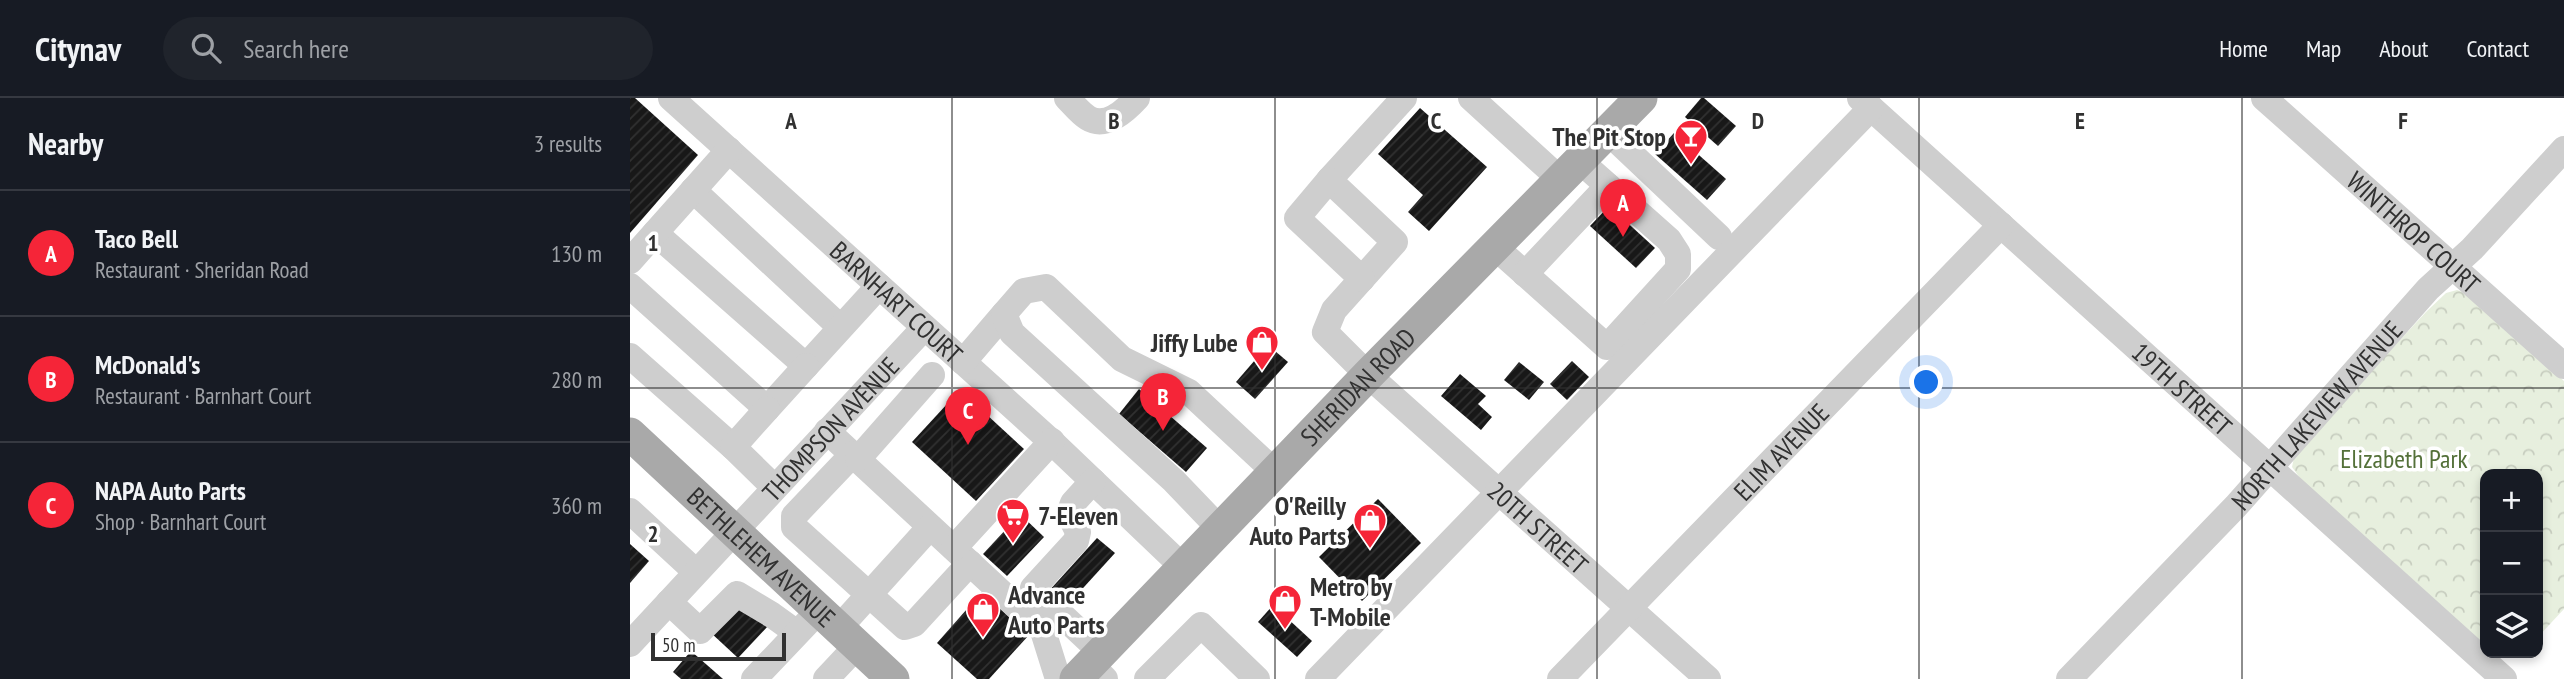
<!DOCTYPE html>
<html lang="en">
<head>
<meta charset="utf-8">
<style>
	:root { --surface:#171b24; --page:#20242c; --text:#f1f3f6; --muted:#9ea1a6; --line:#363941; --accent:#f52538 }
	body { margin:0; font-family:"PT Sans Narrow",sans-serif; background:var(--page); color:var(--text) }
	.controls { position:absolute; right:21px; bottom:21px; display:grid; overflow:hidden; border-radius:14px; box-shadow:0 4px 10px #0003 }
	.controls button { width:63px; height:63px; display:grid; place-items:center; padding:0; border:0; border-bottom:2px solid var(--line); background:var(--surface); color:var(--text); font:35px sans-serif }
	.scale { position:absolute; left:21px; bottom:18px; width:135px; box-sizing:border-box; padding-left:7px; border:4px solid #313131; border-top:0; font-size:19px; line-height:24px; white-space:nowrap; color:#313131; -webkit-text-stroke:5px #fff; paint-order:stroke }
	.you { position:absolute; left:1297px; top:285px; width:24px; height:24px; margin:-18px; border:5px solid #fff; border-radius:50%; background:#1a73e8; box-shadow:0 0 0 10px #1a73e833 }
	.badge { display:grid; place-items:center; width:46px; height:46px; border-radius:50%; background:var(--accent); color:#fff; font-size:23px; font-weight:700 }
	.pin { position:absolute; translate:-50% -58px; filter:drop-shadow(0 2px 4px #0008) }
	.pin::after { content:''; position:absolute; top:37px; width:24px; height:21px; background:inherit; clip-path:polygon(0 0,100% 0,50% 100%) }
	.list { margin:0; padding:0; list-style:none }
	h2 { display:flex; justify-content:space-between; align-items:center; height:91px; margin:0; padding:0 28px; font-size:30px }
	h2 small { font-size:23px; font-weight:400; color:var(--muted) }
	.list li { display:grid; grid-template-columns:46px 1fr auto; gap:21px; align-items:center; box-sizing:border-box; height:126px; padding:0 28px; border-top:2px solid var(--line) }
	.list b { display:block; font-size:26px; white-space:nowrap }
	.list p { margin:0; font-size:23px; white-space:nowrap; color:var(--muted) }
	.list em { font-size:23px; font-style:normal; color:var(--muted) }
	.icon { flex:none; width:38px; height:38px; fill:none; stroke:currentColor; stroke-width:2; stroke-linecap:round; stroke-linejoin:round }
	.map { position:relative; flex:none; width:1934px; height:581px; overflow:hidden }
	header { display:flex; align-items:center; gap:42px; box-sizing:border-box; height:98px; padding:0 35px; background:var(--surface); border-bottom:2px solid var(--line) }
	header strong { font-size:33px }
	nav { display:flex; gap:38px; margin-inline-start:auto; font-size:24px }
	.search { width:490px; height:63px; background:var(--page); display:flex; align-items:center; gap:18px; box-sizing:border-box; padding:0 24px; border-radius:38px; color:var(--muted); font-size:26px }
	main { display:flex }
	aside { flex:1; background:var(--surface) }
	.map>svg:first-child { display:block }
</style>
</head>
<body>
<header>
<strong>Citynav</strong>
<div class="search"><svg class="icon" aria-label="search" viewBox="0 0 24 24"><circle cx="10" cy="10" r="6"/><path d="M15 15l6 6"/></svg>Search here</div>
<nav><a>Home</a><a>Map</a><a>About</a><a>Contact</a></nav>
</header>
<main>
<aside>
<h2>Nearby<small>3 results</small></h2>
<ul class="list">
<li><span class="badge">A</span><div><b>Taco Bell</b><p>Restaurant · Sheridan Road</p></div><em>130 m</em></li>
<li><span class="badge">B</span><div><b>McDonald's</b><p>Restaurant · Barnhart Court</p></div><em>280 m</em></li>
<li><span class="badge">C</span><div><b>NAPA Auto Parts</b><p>Shop · Barnhart Court</p></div><em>360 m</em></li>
</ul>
</aside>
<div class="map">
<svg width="1934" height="581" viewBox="0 0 1934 581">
	<defs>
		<pattern id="park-crowns" width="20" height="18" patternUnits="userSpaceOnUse" patternTransform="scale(1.75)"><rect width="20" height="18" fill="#e7efde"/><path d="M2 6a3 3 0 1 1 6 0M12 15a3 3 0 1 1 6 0" fill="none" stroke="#c7cdbf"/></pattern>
		<pattern id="building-hatch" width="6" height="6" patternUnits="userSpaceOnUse" patternTransform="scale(1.75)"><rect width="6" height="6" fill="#181818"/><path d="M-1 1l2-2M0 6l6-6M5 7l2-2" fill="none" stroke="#313131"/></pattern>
	</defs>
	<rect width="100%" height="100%" fill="#fff"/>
	<!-- park -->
	<polygon fill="url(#park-crowns)" points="1827,192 1839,196 1934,283 1934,511 1908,539 1908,376 1855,376 1855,547 1672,383 1662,369 1665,355 1796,214 1816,195"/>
	<!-- building -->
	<g fill="url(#building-hatch)">
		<polygon points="0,0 5,0 68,57 0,135"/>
		<polygon points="1071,0 1074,0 1106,28 1088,48 1055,19"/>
		<polygon points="790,10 857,69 799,133 778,114 793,97 748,56"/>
		<polygon points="1044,35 1096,81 1077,102 1025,56"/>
		<polygon points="979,108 1025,150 1006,170 960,128"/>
		<polygon points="638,247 658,264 625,301 606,284"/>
		<polygon points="942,263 959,279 937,302 920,286"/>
		<polygon points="889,264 914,284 899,302 874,282"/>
		<polygon points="830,276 856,298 848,306 862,319 851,332 811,298"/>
		<polygon points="509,291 577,350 556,374 489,316"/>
		<polygon points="330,292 394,351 346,403 282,344"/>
		<polygon points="748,401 791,445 732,503 689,459"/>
		<polygon points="390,416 414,439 377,478 353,456"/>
		<polygon points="467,440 485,455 434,511 417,495"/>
		<polygon points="0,446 19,463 0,485"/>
		<polygon points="352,494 399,537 359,581 347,581 307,545"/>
		<polygon points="109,502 138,528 108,560 80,534"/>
		<polygon points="643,507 682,543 667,559 628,524"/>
		<polygon points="61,553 93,581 51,581 43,574"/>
	</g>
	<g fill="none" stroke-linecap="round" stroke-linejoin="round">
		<!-- minor -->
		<g stroke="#cecece" stroke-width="26">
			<path id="s1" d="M41,0L425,347L553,469"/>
			<path d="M437,0C443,6 450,15 458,20C476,31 496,12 507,0"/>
			<path id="s2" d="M774,0L699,82L765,144L704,212L695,234L738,277L1078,581"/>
			<polyline points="841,0 931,82"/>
			<path id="s3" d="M1230,0L1874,581"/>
			<path id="s4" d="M1634,0L1934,268"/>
			<polyline points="978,34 1089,139"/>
			<polyline points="699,82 667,120 732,181"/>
			<polyline points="63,92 210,229"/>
			<polyline points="25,135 176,268 249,188"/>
			<polyline points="865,149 977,249 1048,171 1048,156 1039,142 950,63"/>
			<polyline points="0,163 99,52"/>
			<polyline points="895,176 978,88"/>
			<polyline points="0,188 137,311 176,268"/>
			<polyline points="0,258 103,349"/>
			<polyline points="333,264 374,216"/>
			<polyline points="137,311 103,349 144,389"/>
			<polyline points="197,333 413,533 428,581"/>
			<polyline points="223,356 164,418 164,429 275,529 284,526 340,465"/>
			<polyline points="228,361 302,277"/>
			<polyline points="463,383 443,405 439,416 448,434 446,443 403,490 471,554"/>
			<polyline points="0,413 66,474"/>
			<polyline points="590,431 544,383 382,235 374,216 394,193 416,189 492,261 559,294 645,374"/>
			<polyline points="324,450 422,343"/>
			<polyline points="39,504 70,533 107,496 142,517 167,535"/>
			<polyline points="209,530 300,429"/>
			<path id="s5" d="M0,546L294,230"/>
			<polyline points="460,566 475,581"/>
			<polyline points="124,581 179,523"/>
			<polyline points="196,581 227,548"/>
			<polyline points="517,581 571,527 627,581"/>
			<polyline points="688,581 1241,10"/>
			<path id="s6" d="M930,581L1371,127"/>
			<path id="s7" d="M1439,581L1606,408L1798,191L1842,151L1934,51"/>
		</g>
		<!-- major -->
		<g stroke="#a9a9a9" stroke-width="33">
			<path id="s8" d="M0,336L263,581"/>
			<path id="s9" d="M446,581L738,277L1011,0"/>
		</g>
	</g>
	<!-- grid -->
	<path fill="none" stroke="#313131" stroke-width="2" stroke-opacity="0.55" d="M322,0V581M645,0V581M967,0V581M1289,0V581M1612,0V581M0,290H1934"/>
	<!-- icons -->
	<defs>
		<symbol id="bar-pin" viewBox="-11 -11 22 30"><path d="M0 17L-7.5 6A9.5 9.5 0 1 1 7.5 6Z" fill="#f52538" stroke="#fff"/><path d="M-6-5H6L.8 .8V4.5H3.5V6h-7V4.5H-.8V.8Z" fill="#fff"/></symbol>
		<symbol id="shop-pin" viewBox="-11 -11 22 30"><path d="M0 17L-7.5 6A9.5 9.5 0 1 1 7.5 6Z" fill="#f52538" stroke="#fff"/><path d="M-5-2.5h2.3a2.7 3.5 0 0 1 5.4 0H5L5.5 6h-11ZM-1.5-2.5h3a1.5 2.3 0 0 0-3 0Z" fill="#fff"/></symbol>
		<symbol id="supermarket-pin" viewBox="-11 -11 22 30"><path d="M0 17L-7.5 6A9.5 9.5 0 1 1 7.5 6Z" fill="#f52538" stroke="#fff"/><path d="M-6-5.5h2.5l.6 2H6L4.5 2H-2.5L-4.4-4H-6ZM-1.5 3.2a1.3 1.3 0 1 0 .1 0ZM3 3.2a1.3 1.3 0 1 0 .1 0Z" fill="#fff"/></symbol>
	</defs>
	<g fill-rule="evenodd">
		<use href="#bar-pin" x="1042" y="19" width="38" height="52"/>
		<use href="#shop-pin" x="613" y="225" width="38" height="52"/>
		<use href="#supermarket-pin" x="364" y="398" width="38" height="52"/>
		<use href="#shop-pin" x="721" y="403" width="38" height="52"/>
		<use href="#shop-pin" x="636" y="484" width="38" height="52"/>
		<use href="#shop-pin" x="334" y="492" width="38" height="52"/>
	</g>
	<g text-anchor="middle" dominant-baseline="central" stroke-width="7" stroke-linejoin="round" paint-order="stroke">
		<!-- poi labels -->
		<g font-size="26" font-weight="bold" fill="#313131" stroke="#fff" text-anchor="end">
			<text x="1036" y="38">The Pit Stop</text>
			<text x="608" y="244">Jiffy Lube</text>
			<text x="716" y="407">O'Reilly<tspan x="716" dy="30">Auto Parts</tspan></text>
			<text x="408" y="417" text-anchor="start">7-Eleven</text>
			<text x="680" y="488" text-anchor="start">Metro by<tspan x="680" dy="30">T-Mobile</tspan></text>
			<text x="378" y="496" text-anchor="start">Advance<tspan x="378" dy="30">Auto Parts</tspan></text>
		</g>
		<!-- street labels -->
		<g font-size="26" fill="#313131" stroke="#fff">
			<text stroke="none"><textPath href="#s4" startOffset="201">WINTHROP COURT</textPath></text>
			<text stroke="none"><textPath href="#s1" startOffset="304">BARNHART COURT</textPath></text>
			<text stroke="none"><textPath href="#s9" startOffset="406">SHERIDAN ROAD</textPath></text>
			<text stroke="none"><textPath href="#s3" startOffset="434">19TH STREET</textPath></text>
			<text stroke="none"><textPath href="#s7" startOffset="362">NORTH LAKEVIEW AVENUE</textPath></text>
			<text stroke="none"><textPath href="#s5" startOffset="294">THOMPSON AVENUE</textPath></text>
			<text stroke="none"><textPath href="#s6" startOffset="317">ELIM AVENUE</textPath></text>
			<text stroke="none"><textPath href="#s2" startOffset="606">20TH STREET</textPath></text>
			<text stroke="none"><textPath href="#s8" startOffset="180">BETHLEHEM AVENUE</textPath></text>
		</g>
		<!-- park labels -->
		<g font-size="26" fill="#547139" stroke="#fff">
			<text x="1774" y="360">Elizabeth Park</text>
		</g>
	</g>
	<g font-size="23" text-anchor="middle" font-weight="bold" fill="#313131" stroke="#fff" stroke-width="7" stroke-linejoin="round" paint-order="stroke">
		<text x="161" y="31">A</text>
		<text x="484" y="31">B</text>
		<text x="806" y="31">C</text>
		<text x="1128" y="31">D</text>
		<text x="1450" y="31">E</text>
		<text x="1773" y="31">F</text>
		<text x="23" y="153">1</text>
		<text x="23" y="444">2</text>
	</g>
</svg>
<div class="controls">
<button>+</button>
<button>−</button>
<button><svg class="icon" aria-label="layers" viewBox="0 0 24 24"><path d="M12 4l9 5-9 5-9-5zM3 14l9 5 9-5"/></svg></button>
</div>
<div class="scale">50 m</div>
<div class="you"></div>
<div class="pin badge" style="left:993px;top:139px">A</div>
<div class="pin badge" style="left:533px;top:333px">B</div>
<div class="pin badge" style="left:338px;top:347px">C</div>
</div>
</main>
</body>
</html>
